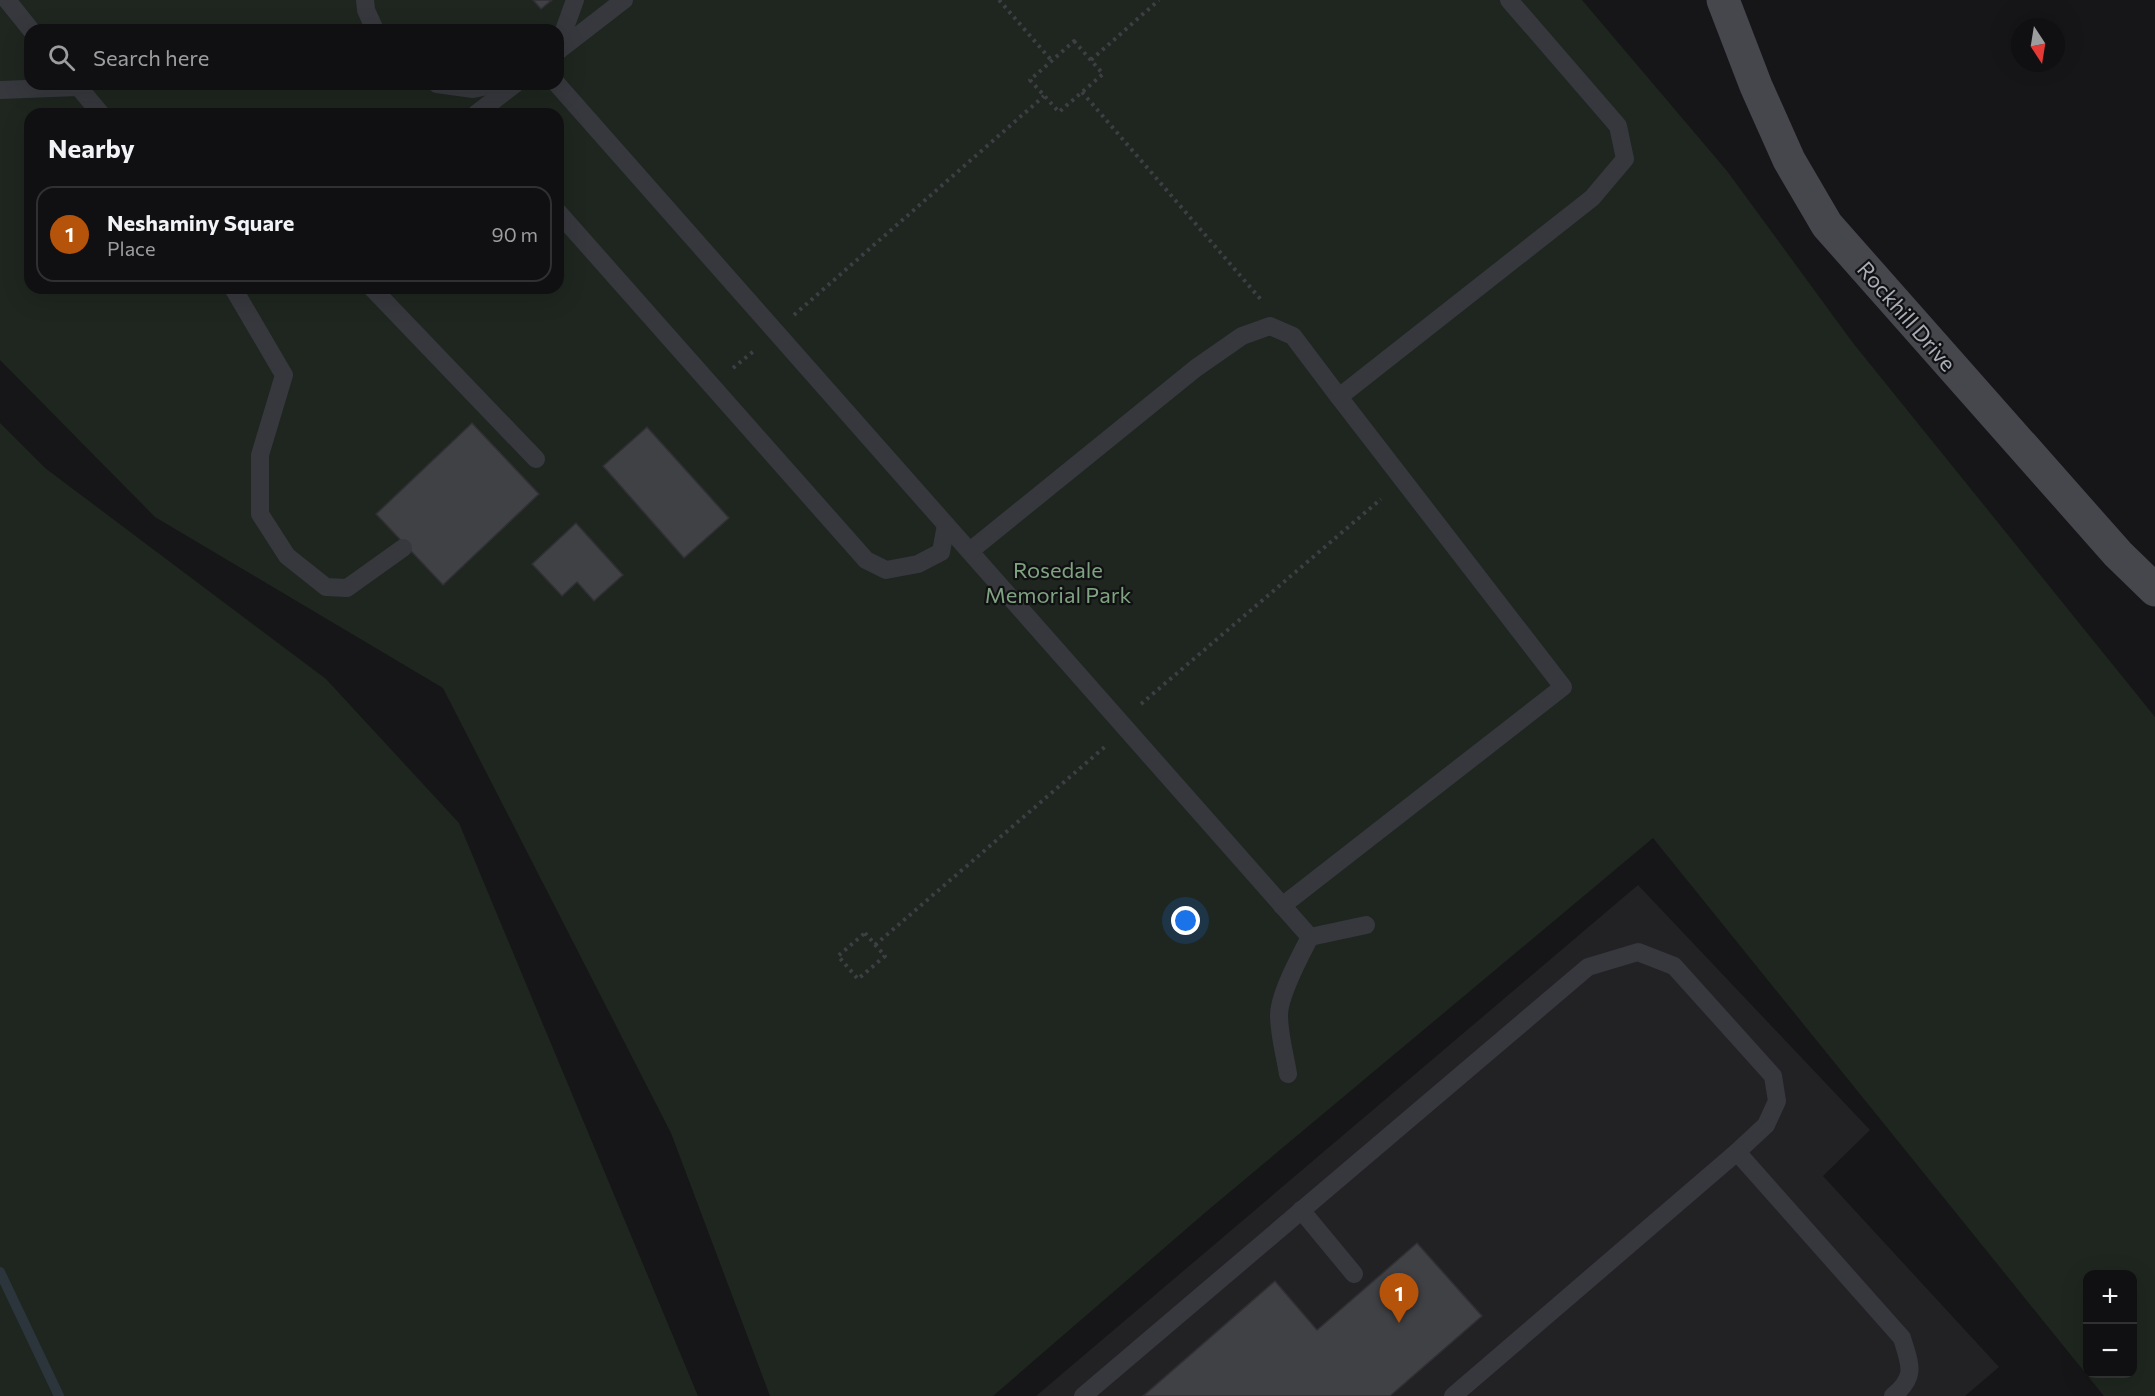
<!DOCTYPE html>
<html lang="en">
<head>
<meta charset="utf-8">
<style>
	:root { --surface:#101012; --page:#19191b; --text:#f1f3f6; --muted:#9c9d9f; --line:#303032; --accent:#b45309 }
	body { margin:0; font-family:Commissioner,sans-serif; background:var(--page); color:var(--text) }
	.controls { position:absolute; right:18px; bottom:18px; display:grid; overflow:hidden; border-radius:12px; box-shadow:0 6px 24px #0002 }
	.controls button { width:54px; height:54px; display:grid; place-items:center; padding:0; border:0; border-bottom:2px solid var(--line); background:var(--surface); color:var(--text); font:30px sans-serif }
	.compass { position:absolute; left:2011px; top:18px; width:54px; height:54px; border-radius:50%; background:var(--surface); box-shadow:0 6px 24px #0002; rotate:168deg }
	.you { position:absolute; left:1186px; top:921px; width:21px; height:21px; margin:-15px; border:4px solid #fff; border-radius:50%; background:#1a73e8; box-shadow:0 0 0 9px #1a73e833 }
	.badge { display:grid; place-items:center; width:39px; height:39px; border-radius:50%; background:var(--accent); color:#fff; font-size:20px; font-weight:700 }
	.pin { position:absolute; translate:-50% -50px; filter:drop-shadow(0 2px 3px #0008) }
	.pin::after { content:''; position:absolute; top:32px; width:21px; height:18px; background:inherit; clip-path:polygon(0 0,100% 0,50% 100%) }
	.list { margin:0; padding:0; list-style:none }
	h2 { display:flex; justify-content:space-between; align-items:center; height:78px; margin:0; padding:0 24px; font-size:26px }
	h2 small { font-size:20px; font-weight:400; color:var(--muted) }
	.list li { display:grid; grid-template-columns:39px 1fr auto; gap:18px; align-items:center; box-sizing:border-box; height:96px; margin:0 12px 12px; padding:0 12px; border:2px solid var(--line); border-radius:18px }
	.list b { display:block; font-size:22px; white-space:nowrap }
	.list p { margin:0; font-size:20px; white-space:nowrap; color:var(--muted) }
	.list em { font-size:20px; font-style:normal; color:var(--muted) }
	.icon { flex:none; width:33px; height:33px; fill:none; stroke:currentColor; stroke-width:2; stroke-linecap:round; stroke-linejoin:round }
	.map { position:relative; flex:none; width:2155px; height:1396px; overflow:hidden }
	.search { position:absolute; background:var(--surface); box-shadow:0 6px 24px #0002; left:24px; top:24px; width:540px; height:66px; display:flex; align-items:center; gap:15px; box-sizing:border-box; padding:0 21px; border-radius:18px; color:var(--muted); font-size:22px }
	.panel { position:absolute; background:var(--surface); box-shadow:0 6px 24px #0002; left:24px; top:108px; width:540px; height:186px; border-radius:18px }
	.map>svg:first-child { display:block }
</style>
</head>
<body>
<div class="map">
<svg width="2155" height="1396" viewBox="0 0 2155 1396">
	<rect width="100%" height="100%" fill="#161618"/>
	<!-- built -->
	<polygon fill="#222225" points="1638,885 1870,1130 1823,1176 1999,1367 1965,1396 1036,1396"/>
	<!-- green -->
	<g fill="#1e261f" fill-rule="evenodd">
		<path d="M0,0H1582L1727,171L1853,343L2155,717V1396H2104L1653,838L1207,1211L993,1396H770L671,1133L443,688L155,517L0,360ZM30,30H558V84H30ZM30,114H558V288H30ZM2088,1274H2132V1374H2088Z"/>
		<polygon points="0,423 45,468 326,679 459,823 698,1396 0,1396"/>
	</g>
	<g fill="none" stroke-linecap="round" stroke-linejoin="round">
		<!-- stream -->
		<polyline stroke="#2c353c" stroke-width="10" points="0,1272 59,1396"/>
	</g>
	<!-- building -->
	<g fill="#404145" stroke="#303034" stroke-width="1.5">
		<polygon points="533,0 552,0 541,9"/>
		<polygon points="472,423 539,494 443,585 376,514"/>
		<polygon points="647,427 729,518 684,558 603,466"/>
		<polygon points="576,523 623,575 594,601 577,582 562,596 532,564"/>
		<polygon points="1417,1243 1482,1316 1390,1396 1143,1396 1275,1281 1317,1330"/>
	</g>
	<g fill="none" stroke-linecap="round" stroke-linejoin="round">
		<!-- path -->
		<g stroke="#3d3f44" stroke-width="4" stroke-dasharray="3 4.5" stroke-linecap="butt">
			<polyline points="999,0 1052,61"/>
			<polygon points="1074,41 1103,74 1059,112 1030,80"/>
			<polyline points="1091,60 1159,0"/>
			<polyline points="1082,92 1263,302"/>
			<polyline points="794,315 1044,96"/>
			<polyline points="733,368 755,350"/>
			<polyline points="1141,704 1381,499"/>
			<polygon points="865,933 885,956 858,979 838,956"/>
			<polyline points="875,945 1107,745"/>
		</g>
		<!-- lane -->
		<g stroke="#37383d" stroke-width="18">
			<polyline points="7,0 31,30"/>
			<polyline points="365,0 366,10 375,30"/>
			<polyline points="558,41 562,36 575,0"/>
			<polyline points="558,51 624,0"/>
			<polyline points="76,84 101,114"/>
			<polyline points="437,84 473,89 497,84"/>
			<polyline points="557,84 1310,937"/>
			<polyline points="0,90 78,87"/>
			<polyline points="476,114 515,84"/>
			<polyline points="558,212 866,560 886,570 918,564 941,552 946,525"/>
			<polyline points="233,288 284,375 260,455 260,514 287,556 326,587 347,588 403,548"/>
			<polyline points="372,288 536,459"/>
			<polyline points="970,551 1196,368 1242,336 1270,326 1293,336 1339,397"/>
			<polyline points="1282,906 1563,687 1339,397 1592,198 1625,159 1618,126 1509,0"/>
			<path d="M1288,1074C1285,1055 1279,1035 1279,1015C1279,995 1300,956 1310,937L1366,925"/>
			<polyline points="1301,1210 1354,1274"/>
			<polyline points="1083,1396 1588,967 1638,952 1674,966 1773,1076 1777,1101 1766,1125 1737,1152"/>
			<path d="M1453,1396L1737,1152L1902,1338C1910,1365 1917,1376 1893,1396"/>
		</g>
		<!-- secondary -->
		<polyline stroke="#45474d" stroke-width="33" points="1723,0 1756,86 1789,160 1827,225 2118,554 2155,590"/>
	</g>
	<g text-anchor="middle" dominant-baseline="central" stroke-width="4.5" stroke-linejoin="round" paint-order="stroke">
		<!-- street labels -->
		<g font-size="22" fill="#a8adb8" stroke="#111113">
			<text transform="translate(1907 316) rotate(49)">Rockhill Drive</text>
		</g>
		<!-- park labels -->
		<g font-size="22" fill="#7fa381" stroke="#111113">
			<text x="1058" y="569">Rosedale<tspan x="1058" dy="25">Memorial Park</tspan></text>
		</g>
	</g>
</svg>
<div class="controls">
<button>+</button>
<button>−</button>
</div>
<svg class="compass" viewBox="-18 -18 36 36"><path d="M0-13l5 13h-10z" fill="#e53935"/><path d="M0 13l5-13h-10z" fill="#9c9d9f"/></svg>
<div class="you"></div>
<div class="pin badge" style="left:1399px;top:1323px">1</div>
<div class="search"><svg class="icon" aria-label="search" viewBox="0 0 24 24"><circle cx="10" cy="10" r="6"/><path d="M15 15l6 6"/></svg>Search here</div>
<section class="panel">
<h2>Nearby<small></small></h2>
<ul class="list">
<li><span class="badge">1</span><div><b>Neshaminy Square</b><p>Place</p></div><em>90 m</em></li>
</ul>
</section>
</div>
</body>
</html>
